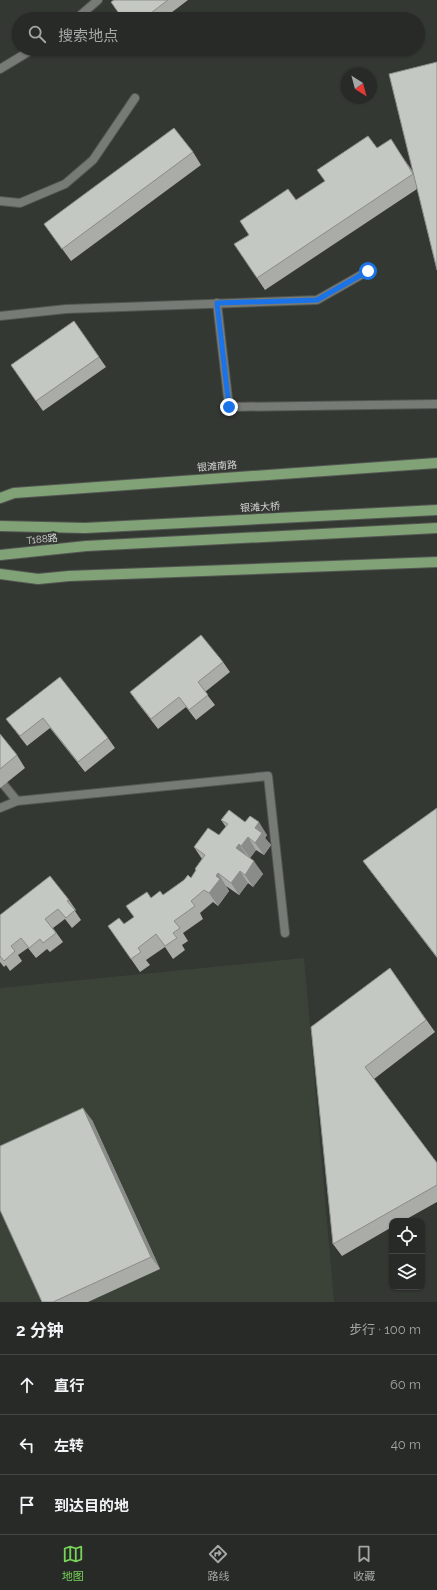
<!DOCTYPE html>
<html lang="zh">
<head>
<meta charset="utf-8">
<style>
	:root { --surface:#272a26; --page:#333632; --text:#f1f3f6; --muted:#a4a7a7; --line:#434643; --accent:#78d258 }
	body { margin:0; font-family:Raleway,"Noto Sans SC",sans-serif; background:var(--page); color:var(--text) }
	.controls { position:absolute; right:12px; bottom:12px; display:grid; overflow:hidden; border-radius:8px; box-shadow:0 1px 3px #0004 }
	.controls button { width:36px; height:36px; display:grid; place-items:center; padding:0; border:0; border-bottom:1px solid var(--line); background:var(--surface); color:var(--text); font:20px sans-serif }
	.compass { position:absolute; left:341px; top:68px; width:36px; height:36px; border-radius:50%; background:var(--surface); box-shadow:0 1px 3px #0004; rotate:144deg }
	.stop { position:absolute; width:12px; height:12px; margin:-9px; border:3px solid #1a73e8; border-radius:50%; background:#fff }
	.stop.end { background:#1a73e8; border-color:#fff; box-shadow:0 1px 4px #0008 }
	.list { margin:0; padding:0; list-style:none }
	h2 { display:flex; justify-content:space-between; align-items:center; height:52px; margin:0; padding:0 16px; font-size:17px }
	h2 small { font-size:13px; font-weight:400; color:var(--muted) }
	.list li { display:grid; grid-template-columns:26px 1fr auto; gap:12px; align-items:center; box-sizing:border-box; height:60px; padding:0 16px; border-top:1px solid var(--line) }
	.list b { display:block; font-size:15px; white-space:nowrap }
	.list em { font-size:13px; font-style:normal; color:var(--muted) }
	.icon { flex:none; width:22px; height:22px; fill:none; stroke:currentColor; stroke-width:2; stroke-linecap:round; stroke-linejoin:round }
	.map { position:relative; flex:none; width:437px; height:1302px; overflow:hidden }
	.search { position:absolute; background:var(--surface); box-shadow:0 1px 3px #0004; left:12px; right:12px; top:12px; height:44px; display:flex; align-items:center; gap:10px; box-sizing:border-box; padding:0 14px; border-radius:22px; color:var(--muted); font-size:15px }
	.sheet { height:232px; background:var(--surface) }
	nav { display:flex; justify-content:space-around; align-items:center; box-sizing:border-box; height:56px; border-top:1px solid var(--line); background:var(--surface); font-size:11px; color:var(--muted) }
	nav a { display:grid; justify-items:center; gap:2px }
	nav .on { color:var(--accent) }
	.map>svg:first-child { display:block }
</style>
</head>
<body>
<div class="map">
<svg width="437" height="1302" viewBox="0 0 437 1302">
	<rect width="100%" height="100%" fill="#343833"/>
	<!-- built -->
	<polygon fill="#3b4339" points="304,958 334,1302 0,1302 0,988"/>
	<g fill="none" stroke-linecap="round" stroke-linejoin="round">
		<defs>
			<g id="service">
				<polyline points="76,19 98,0"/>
				<polyline points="0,69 33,49"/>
				<polyline points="0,201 20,203 65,184 93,160 135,98"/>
				<polyline points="0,316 66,309 317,300 368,271"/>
				<polyline points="4,785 17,801 268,776 285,933"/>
				<polyline points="0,808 17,801"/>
			</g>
			<polyline id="minor" points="217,303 229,407 437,404"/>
			<g id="primary">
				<polyline points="0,498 14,493 437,463"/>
				<polyline points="0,526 85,528 437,510"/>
				<polyline points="0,555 86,546 437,528"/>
				<polyline points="0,574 38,579 69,576 437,562"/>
			</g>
		</defs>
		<!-- service casing -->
		<use href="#service" stroke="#535652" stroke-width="10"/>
		<!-- minor casing -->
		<use href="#minor" stroke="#535652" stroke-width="10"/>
		<!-- primary casing -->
		<use href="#primary" stroke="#535652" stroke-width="12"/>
		<!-- service -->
		<use href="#service" stroke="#767b75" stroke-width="8"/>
		<!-- minor -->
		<use href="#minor" stroke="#767b75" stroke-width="8"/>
		<!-- primary -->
		<use href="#primary" stroke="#81a176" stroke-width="10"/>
	</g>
	<!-- wall -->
	<g fill="#a9aca7">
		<polygon points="114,0 188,0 163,19 123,19 111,2"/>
		<polygon points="377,148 399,152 414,173 417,189 265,290 257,278 249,235 296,200"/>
		<polygon points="193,152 201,165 71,261 44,224"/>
		<polygon points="74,321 106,367 43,411 11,365"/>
		<polygon points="223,662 230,672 205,692 215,705 196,720 186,707 158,729 137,702 130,692"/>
		<polygon points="60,677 108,738 115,748 85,772 50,728 27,746 6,719"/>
		<polygon points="0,734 17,755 25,768 0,788"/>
		<polygon points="437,808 437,958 372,873 363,861"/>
		<polygon points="221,820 245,822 267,835 265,838 271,845 264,855 256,850 250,858 263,874 253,887 248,883 239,895 226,886 229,891 218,906 213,902 200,913 203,919 183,933 188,941 182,945 185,950 173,959 165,947 146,960 150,965 140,972 108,926 124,924 134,917 151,898 163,895 191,878 196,871 195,869 202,859 194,847 219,835 226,827"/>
		<polygon points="69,900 76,910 75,911 81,920 72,928 65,919 53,928 63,942 50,952 47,949 36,958 28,948 18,955 22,961 10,971 6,965 4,967 0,962 0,915"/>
		<polygon points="390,968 435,1032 374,1079 437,1163 437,1202 403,1221 392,1221 392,1227 342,1256 333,1244 311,1027"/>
		<polygon points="92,1120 160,1269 88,1302 42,1302"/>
	</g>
	<!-- shaded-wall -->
	<g fill="#898c88">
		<polygon points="259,822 267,835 265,838 271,845 264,855 255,843 255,828"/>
		<polygon points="248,837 256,850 250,858 241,846"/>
		<polygon points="239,844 248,857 236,848"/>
		<polygon points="254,861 263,874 253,887 245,875"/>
		<polygon points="240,871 248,883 239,895 231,883"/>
		<polygon points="218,873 226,886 229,891 218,906 209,893 216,876"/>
		<polygon points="83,1108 92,1120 160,1269 151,1257"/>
	</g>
	<!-- building -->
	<g fill="#c4c8c2" stroke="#898c88">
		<polygon points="114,0 168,0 143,19 123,19 111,2"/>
		<polygon points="437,62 437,270 389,74"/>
		<polygon points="174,128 193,152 62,249 44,224"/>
		<polygon points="368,136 377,148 391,139 413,174 257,278 234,244 249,235 240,221 288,189 296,200 325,181 317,170"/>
		<polygon points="74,321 99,357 36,401 11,365"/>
		<polygon points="201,635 223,662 198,682 208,695 189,710 179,697 151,719 130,692"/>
		<polygon points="60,677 108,738 78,762 43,718 20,736 6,719"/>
		<polygon points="0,734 17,755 0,769"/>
		<polygon points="437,808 437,957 363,861"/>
		<polygon points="229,810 245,822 250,816 259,822 255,828 262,833 255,843 248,837 241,846 239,844 236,848 254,861 245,875 240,871 231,883 218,873 216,876 220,879 209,893 204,890 191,901 195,906 174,921 180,928 173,933 177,938 165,946 156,934 138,948 141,952 131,959 108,926 119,918 124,924 134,917 126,906 147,892 151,898 160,891 163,895 184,880 188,875 191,878 196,870 195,869 205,855 194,847 208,828 219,835 228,824 221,820"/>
		<polygon points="50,876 69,900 67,901 75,910 66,918 58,909 45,919 56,933 43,943 40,939 29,948 21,938 11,946 15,951 4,961 0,956 0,915"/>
		<polygon points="390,968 426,1020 365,1067 437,1163 437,1185 333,1244 311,1027"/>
		<polygon points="83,1108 151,1257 53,1302 42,1302 0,1210 0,1146"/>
	</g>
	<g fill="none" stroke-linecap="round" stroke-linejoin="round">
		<!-- route -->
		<polyline stroke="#1a73e8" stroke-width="5" points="229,407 217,303 317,300 368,271"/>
	</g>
	<g text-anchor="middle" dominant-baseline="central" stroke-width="4" stroke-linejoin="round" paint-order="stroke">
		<!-- street labels -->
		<g font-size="10" fill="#d2d5d2" stroke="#343833">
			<text transform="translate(217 466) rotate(-4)">银滩南路</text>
			<text transform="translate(260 507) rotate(-3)">银滩大桥</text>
			<text transform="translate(42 539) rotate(-6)">T188路</text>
		</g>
	</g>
</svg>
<div class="controls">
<button><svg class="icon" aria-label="locate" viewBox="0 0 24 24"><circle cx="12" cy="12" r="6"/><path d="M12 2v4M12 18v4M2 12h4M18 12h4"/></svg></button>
<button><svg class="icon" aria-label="layers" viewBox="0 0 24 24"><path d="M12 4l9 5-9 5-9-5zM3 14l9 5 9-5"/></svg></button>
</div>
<svg class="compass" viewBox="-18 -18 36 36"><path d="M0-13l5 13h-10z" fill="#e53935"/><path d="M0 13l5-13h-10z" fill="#a4a7a7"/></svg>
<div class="stop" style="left:368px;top:271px"></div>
<div class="stop end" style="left:229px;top:407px"></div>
<div class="search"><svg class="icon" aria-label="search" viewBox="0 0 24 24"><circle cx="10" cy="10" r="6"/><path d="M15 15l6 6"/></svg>搜索地点</div>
</div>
<section class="sheet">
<h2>2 分钟<small>步行 · 100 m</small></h2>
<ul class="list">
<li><svg class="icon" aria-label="ahead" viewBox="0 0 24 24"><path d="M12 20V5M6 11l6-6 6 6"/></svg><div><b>直行</b></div><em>60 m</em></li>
<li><svg class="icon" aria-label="left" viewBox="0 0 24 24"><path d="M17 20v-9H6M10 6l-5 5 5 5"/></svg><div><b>左转</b></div><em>40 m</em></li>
<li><svg class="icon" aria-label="arrive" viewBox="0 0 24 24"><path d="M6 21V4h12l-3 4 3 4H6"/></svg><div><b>到达目的地</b></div></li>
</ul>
</section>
<nav>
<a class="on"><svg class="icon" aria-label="map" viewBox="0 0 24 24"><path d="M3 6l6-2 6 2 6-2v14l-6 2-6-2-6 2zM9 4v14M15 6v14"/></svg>地图</a>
<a><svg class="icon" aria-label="directions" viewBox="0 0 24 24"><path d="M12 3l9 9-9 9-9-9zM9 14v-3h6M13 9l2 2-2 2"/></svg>路线</a>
<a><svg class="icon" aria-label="saved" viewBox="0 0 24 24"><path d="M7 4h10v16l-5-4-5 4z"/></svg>收藏</a>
</nav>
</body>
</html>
